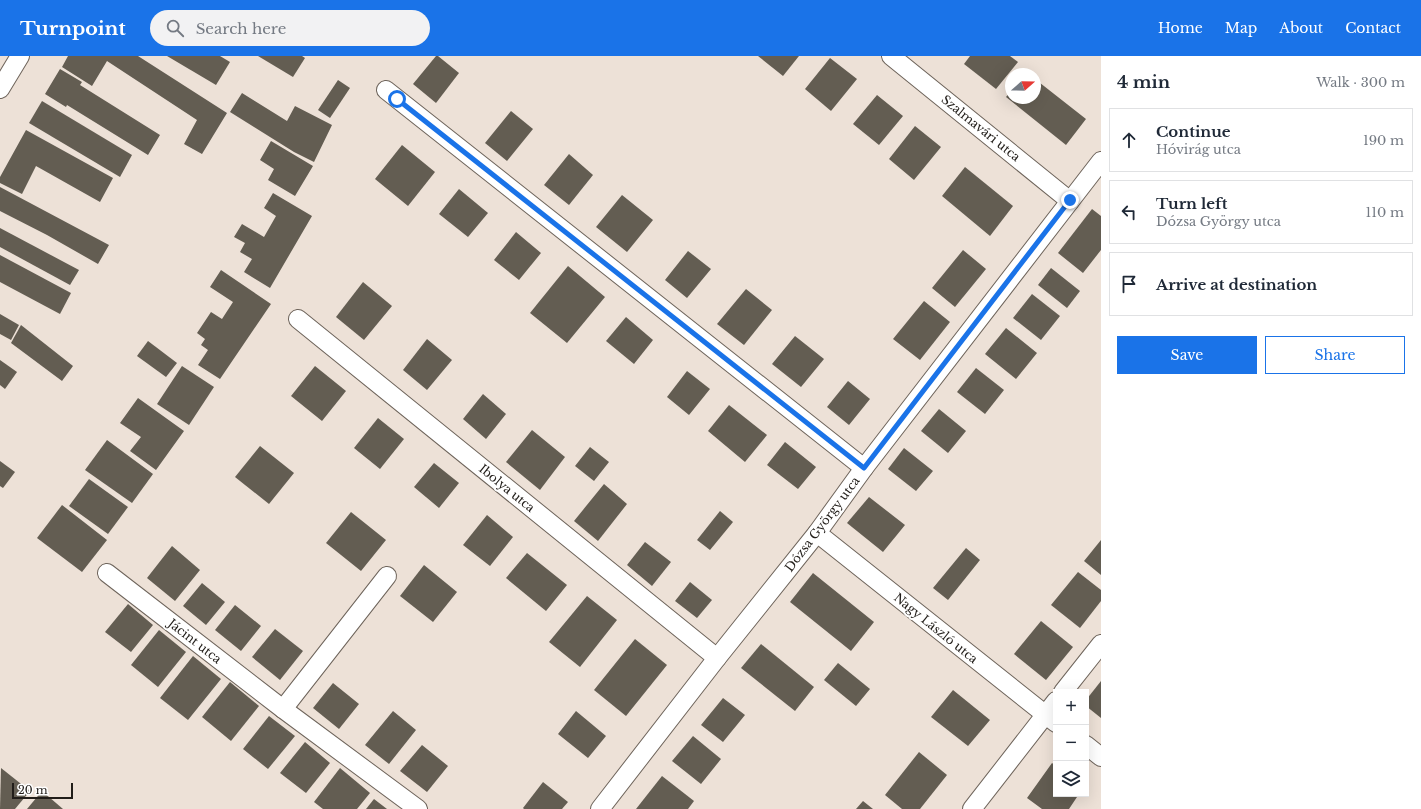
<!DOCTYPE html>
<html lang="en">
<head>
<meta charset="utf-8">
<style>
	:root { --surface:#fff; --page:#f2f2f3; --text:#1f2937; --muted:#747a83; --line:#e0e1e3; --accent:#1a73e8 }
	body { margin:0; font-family:"Libre Baskerville",serif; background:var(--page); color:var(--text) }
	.controls { position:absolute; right:12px; bottom:12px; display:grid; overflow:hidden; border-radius:0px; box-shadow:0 4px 16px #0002 }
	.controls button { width:36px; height:36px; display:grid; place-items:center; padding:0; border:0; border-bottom:1px solid var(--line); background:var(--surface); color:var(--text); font:20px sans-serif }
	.compass { position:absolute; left:1005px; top:12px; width:36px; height:36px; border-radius:50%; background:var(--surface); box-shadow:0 4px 16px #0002; rotate:70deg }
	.scale { position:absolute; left:12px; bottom:10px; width:61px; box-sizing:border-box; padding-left:4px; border:2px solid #211d19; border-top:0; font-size:11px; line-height:14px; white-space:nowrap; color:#211d19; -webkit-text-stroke:3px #fff; paint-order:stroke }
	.stop { position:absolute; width:12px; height:12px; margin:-9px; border:3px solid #1a73e8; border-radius:50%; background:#fff }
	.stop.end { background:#1a73e8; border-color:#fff; box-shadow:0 1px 4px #0008 }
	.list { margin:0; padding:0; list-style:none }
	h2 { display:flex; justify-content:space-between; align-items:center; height:52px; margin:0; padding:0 16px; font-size:17px }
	h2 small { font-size:13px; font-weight:400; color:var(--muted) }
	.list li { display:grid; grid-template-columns:26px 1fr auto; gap:12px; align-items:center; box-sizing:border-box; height:64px; margin:0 8px 8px; padding:0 8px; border:1px solid var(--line); border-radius:0px }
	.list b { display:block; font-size:15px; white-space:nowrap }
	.list p { margin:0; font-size:13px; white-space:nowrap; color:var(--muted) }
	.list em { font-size:13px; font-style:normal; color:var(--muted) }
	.actions { display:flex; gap:8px; padding:12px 16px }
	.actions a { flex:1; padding:9px 0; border:1px solid var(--accent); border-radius:0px; text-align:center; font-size:14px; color:var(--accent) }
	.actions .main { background:var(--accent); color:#fff }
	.icon { flex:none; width:22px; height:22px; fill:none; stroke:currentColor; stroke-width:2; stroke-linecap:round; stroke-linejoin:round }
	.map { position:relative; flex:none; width:1101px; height:753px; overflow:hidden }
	header { display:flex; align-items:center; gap:24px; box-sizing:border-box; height:56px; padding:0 20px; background:var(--accent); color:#fff }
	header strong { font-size:19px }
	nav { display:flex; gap:22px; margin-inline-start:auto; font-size:14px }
	.search { width:280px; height:36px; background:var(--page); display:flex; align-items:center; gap:10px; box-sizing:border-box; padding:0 14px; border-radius:22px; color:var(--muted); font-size:15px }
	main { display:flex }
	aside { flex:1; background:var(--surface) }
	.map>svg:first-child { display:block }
</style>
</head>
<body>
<header>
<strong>Turnpoint</strong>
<div class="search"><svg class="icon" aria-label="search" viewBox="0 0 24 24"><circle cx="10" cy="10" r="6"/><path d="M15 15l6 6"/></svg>Search here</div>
<nav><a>Home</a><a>Map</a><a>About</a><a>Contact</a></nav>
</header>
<main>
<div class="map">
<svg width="1101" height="753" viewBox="0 0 1101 753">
	<rect width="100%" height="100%" fill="#ede1d7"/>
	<!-- building -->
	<g fill="#635d52">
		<polygon points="68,0 138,0 227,57 202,98 184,88 197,64 107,5 92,30 62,11"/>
		<polygon points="167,0 220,0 230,6 216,29"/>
		<polygon points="258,0 302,0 305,2 293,21"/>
		<polygon points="436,0 438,0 459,17 436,47 413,28"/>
		<polygon points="758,0 799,0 783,20"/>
		<polygon points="970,0 1010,0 1018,6 996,33 964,8"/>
		<polygon points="830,2 857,23 831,55 805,33"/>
		<polygon points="60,13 82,26 80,29 160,79 148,99 67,49 66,51 45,38"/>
		<polygon points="1035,23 1086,63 1066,89 1006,41 1011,35 1011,42 1035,42"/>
		<polygon points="338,24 350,32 330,62 318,54"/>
		<polygon points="242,37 287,65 295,50 332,69 314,106 294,96 230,56"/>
		<polygon points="877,39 903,60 879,89 853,68"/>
		<polygon points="42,45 132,99 120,121 29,67"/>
		<polygon points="511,55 533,73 507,105 485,87"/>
		<polygon points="915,70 941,91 914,124 889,103"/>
		<polygon points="26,74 113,122 100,146 36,110 22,138 0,127 0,121"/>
		<polygon points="271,85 313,110 295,140 268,124 274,113 260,104"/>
		<polygon points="402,89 435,116 408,150 375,123"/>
		<polygon points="569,98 593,119 569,149 544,129"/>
		<polygon points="965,111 1013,150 990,180 942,140"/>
		<polygon points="0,131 109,189 98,208 47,179 0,155"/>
		<polygon points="459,133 488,157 468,181 439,158"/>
		<polygon points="273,137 312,160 270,232 244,216 252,203 240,196 245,187 234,181 242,168 264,181 276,160 264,152"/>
		<polygon points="622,139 653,164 627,196 596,171"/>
		<polygon points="1092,153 1101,160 1101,194 1083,217 1058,197"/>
		<polygon points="0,172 79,214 70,229 0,191"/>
		<polygon points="516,176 541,197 519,224 494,204"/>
		<polygon points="963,194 986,213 955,251 932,232"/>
		<polygon points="688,195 711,213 687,242 665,224"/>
		<polygon points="0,199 71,237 60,258 0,226"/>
		<polygon points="568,210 605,241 567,287 530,257"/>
		<polygon points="1051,212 1080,235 1067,252 1038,229"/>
		<polygon points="221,214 271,248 220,323 198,309 208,294 201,289 205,283 197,277 211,256 222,263 233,246 210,231"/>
		<polygon points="363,226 392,250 364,284 336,261"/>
		<polygon points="746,233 772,254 744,289 717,268"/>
		<polygon points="1032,238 1060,260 1041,284 1013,262"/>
		<polygon points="924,245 950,266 920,304 893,283"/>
		<polygon points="0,258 19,269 11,284 0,278"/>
		<polygon points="626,261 653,284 634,308 606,285"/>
		<polygon points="21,269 73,310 62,325 11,287"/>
		<polygon points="1006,272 1037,297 1016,323 985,298"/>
		<polygon points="795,280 824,303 801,331 772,308"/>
		<polygon points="427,283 452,304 427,334 403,314"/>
		<polygon points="148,285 177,307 166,321 137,300"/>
		<polygon points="0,304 17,316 5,333 0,329"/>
		<polygon points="182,310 214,331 189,369 157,348"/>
		<polygon points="315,310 346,335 322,365 291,340"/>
		<polygon points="976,312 1004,334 985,358 957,336"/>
		<polygon points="687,315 710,333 689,359 667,341"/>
		<polygon points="848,325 870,343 849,369 827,351"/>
		<polygon points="483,338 506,358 486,383 463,363"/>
		<polygon points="138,342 184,375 156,414 130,395 141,381 120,367"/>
		<polygon points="729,349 767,379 745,406 708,375"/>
		<polygon points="939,353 966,375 948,397 921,375"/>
		<polygon points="378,362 404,383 380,413 354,392"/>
		<polygon points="532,374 565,401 540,434 506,406"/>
		<polygon points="107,384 153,418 132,447 85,414"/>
		<polygon points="785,386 816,411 798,433 767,409"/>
		<polygon points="260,390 294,417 269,448 235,421"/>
		<polygon points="590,391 609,406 594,425 575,410"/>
		<polygon points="904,392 933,415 916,435 888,413"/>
		<polygon points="0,405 15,416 3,432 0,430"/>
		<polygon points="434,407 459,427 439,452 414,431"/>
		<polygon points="89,423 128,451 108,478 69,450"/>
		<polygon points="604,428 627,448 598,485 574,465"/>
		<polygon points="869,441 905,469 883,496 847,467"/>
		<polygon points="62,449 107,484 82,516 37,482"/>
		<polygon points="720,455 733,466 710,494 697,484"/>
		<polygon points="351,456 386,484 361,515 326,487"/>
		<polygon points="487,459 513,481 490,510 463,489"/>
		<polygon points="1101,484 1101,519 1084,505"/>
		<polygon points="645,486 671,506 652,530 627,509"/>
		<polygon points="172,490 200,514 175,545 147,522"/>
		<polygon points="966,492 980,504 948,544 933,532"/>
		<polygon points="527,497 567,529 546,555 506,522"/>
		<polygon points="424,509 457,536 433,566 400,540"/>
		<polygon points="1078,516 1101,534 1101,545 1080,572 1051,549"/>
		<polygon points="813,517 874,566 851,595 790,546"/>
		<polygon points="690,526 712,544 697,562 675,545"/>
		<polygon points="202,527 225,546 206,569 183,550"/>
		<polygon points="587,540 617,564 580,611 549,586"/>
		<polygon points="128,548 153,569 131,596 105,576"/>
		<polygon points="235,549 261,570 241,595 215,574"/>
		<polygon points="1041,565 1073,591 1046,624 1014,598"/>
		<polygon points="275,573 303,595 280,624 252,601"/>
		<polygon points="159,574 186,596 158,631 131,609"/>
		<polygon points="635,583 667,609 626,660 594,634"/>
		<polygon points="761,588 814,631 795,655 741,612"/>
		<polygon points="193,600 221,623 188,664 160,642"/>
		<polygon points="838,607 870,633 856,650 824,624"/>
		<polygon points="1101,625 1101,662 1086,650 1086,644"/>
		<polygon points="230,626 259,650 231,685 202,661"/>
		<polygon points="333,627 359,648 339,673 313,652"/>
		<polygon points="953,634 990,664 968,690 931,661"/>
		<polygon points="723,642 745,659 723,686 701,669"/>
		<polygon points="393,655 416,674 389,708 365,689"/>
		<polygon points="576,655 606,680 588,702 558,678"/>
		<polygon points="269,660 295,680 268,713 243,693"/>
		<polygon points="693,680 721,703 701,728 672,705"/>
		<polygon points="305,686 330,707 306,737 280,717"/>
		<polygon points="422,689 448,710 427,736 400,715"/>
		<polygon points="919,696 947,719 920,753 902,753 885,739"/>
		<polygon points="1052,707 1056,710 1056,738 1079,738 1069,753 1042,753 1027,742"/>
		<polygon points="1,712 30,735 15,753 0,753"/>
		<polygon points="340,712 370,737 357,753 323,753 314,746"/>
		<polygon points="662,720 694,745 688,753 636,753"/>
		<polygon points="543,726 568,746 562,753 524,753 523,752"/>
		<polygon points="42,735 63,753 27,753"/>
		<polygon points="374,743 387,753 366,753"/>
		<polygon points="863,745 873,753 856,753"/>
	</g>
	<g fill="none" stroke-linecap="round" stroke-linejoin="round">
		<defs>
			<g id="minor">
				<polyline points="891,0 1070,145"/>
				<polyline points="0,33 20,0"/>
				<polyline points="386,34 864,412"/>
				<polyline points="298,263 717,602"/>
				<polyline points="817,477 1056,667"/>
				<polyline points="107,517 283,653 418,753"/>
				<polyline points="1063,636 1101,588"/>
				<polyline points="283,653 387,520"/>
				<polyline points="1086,689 1101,701"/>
				<polyline points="600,753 717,602 817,477 864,412 1101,105"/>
				<polyline points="972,753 1056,645"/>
			</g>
		</defs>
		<!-- minor casing -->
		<use href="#minor" stroke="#6e645b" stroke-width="20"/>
		<!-- minor -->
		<use href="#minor" stroke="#fff" stroke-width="18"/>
	</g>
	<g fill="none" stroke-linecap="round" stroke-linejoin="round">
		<!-- route -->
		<polyline stroke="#1a73e8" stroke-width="5" points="397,43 864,412 1070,144"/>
	</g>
	<g text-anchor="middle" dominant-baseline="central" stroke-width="4" stroke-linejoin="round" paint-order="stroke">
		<!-- street labels -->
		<g font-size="12" fill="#211d19" stroke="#fff">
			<text transform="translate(981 72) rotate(39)">Szalmavári utca</text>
			<text transform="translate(507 432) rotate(39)">Ibolya utca</text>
			<text transform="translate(822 468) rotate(-53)">Dózsa György utca</text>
			<text transform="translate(936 572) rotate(39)">Nagy László utca</text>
			<text transform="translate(195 585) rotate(38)">Jácint utca</text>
		</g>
	</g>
</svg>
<div class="controls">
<button>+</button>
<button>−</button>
<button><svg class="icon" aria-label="layers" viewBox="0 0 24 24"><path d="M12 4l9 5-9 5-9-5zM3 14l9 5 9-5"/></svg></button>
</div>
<svg class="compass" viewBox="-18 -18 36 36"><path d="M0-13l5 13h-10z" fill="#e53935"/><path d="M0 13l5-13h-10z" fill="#747a83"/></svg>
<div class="scale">20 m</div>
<div class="stop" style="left:397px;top:43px"></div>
<div class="stop end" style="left:1070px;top:144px"></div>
</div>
<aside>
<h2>4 min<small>Walk · 300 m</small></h2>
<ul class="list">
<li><svg class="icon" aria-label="ahead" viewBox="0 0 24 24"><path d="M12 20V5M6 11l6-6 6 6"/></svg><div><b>Continue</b><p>Hóvirág utca</p></div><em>190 m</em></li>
<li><svg class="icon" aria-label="left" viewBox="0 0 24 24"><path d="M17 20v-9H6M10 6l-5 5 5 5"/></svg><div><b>Turn left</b><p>Dózsa György utca</p></div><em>110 m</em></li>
<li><svg class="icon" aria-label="arrive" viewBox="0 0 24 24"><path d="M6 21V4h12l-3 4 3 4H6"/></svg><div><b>Arrive at destination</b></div></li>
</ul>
<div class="actions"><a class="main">Save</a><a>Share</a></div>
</aside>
</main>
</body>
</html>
